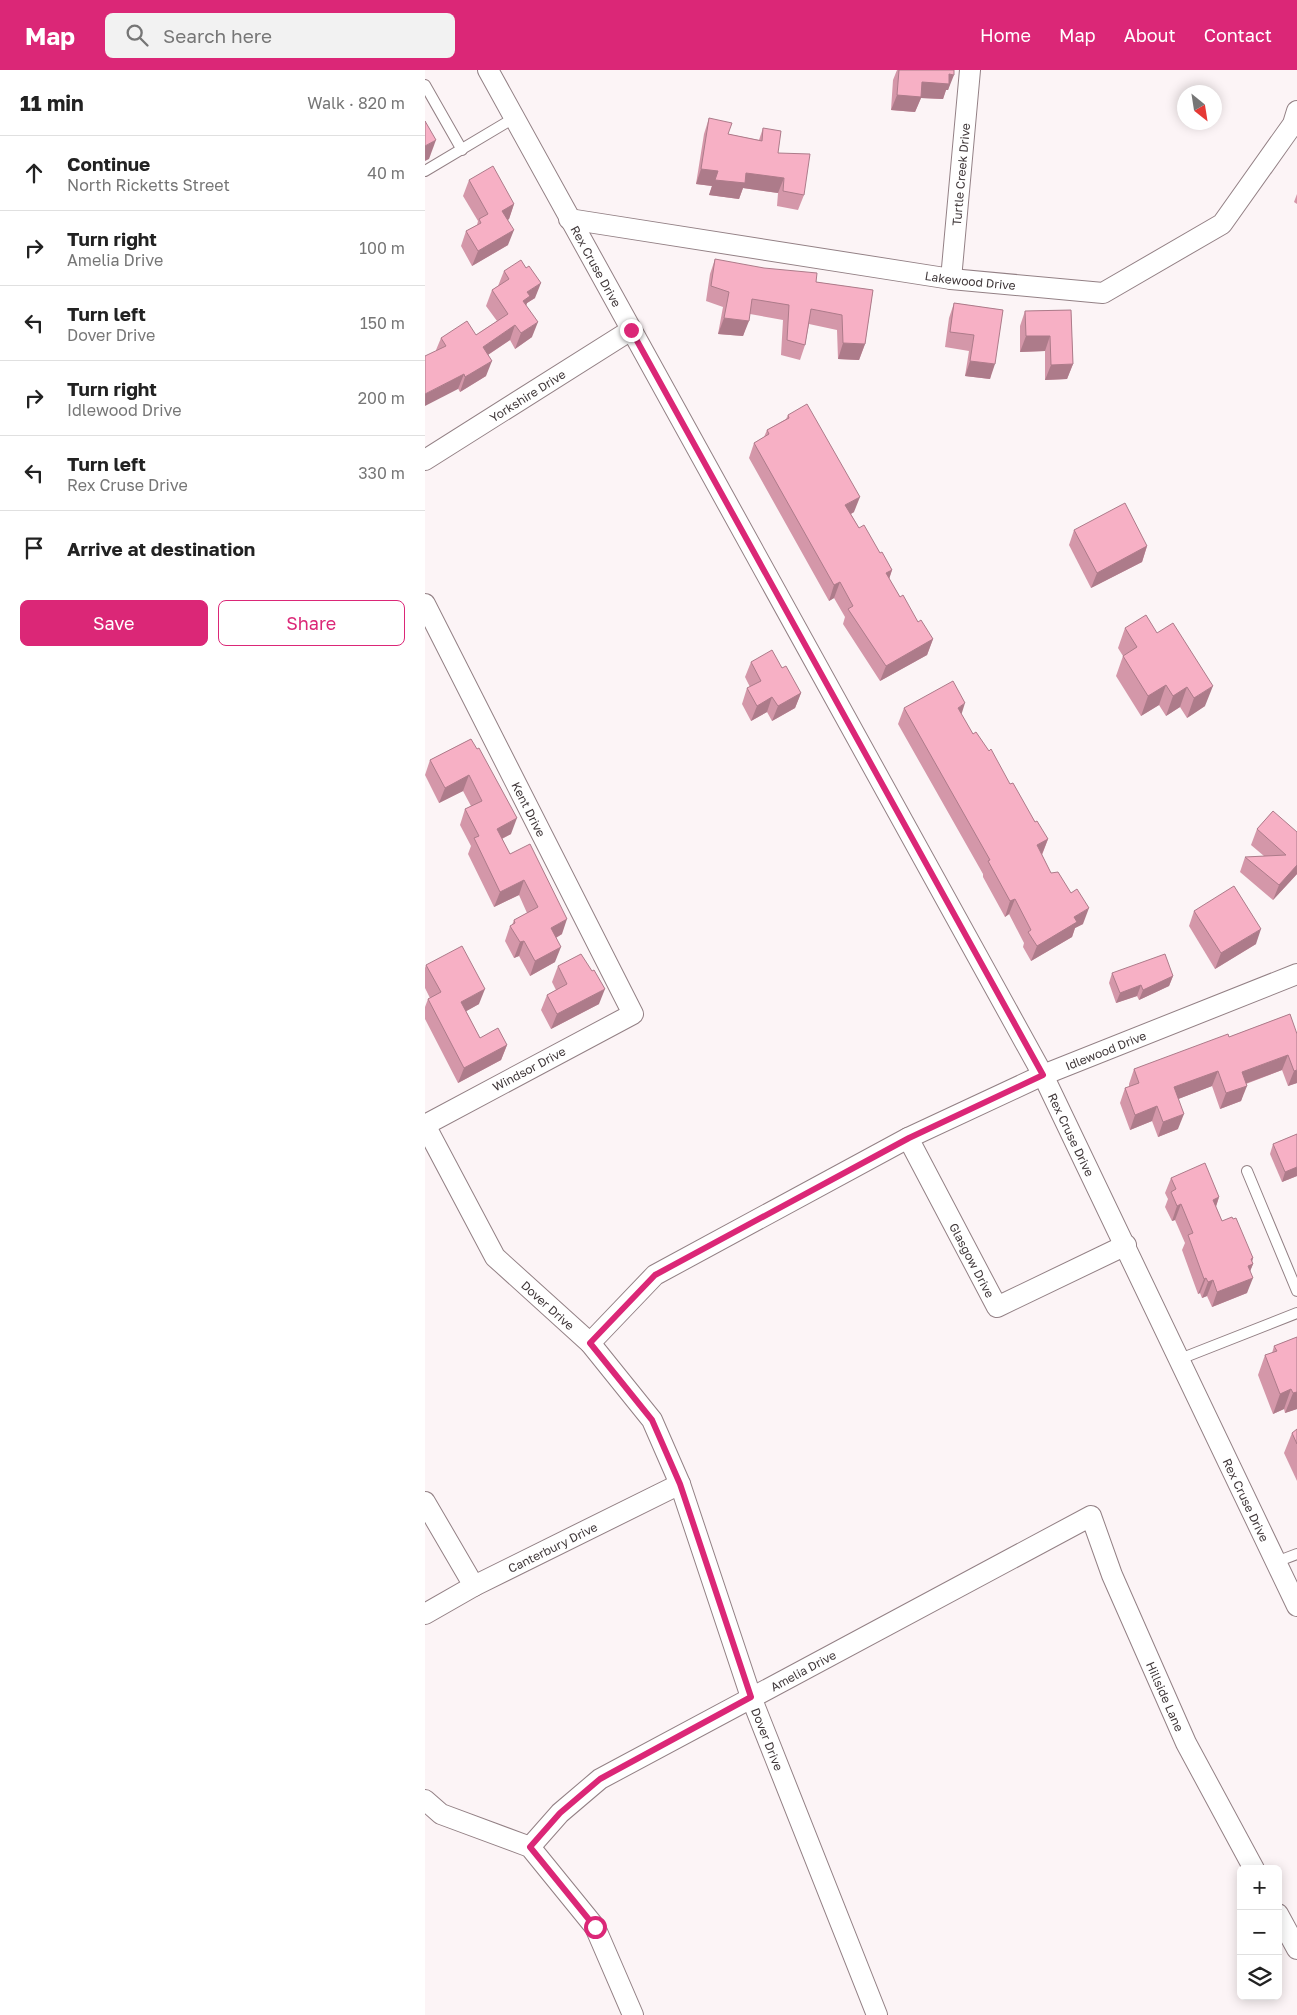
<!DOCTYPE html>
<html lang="en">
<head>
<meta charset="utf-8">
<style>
	:root { --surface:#fff; --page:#f2f2f2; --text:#222; --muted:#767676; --line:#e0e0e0; --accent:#db2777 }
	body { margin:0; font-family:"Golos Text",sans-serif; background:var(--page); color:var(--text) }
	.controls { position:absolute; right:15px; bottom:15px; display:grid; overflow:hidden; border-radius:8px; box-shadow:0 2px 12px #0003 }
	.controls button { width:45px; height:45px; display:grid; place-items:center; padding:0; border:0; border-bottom:1px solid var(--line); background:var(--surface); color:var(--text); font:25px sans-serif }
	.compass { position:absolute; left:752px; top:15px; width:45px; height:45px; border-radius:50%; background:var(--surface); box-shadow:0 2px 12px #0003; rotate:150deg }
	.stop { position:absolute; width:15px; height:15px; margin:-11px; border:4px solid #db2777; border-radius:50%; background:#fff }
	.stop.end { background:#db2777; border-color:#fff; box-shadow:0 1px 5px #0008 }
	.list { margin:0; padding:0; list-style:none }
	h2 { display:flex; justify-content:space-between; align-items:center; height:65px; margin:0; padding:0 20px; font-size:21px }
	h2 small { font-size:16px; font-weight:400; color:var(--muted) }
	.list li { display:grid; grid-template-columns:32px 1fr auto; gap:15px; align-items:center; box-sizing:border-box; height:75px; padding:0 20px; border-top:1px solid var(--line) }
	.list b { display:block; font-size:19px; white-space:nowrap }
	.list p { margin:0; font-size:16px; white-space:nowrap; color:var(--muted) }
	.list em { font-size:16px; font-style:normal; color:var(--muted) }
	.actions { display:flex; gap:10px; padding:15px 20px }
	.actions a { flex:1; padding:11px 0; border:1px solid var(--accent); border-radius:8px; text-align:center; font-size:18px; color:var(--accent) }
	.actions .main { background:var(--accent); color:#fff }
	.icon { flex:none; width:28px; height:28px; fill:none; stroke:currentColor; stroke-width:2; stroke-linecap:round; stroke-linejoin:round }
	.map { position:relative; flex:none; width:872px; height:1945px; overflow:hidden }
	header { display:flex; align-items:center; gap:30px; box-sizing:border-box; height:70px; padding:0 25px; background:var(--accent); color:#fff }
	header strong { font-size:24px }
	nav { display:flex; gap:28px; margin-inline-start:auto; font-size:18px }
	.search { width:350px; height:45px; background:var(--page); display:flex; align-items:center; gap:12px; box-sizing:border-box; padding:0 18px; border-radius:8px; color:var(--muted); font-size:19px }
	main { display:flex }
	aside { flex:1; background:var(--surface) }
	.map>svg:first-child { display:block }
</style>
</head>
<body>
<header>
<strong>Map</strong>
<div class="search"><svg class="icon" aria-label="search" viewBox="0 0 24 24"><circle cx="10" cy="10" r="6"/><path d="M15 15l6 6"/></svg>Search here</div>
<nav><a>Home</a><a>Map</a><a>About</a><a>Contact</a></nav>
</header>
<main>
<aside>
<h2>11 min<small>Walk · 820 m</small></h2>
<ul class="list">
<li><svg class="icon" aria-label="ahead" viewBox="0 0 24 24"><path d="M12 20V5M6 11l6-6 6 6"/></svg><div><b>Continue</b><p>North Ricketts Street</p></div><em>40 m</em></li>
<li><svg class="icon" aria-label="right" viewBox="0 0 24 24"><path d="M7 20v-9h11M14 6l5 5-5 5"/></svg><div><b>Turn right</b><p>Amelia Drive</p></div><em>100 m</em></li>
<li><svg class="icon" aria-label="left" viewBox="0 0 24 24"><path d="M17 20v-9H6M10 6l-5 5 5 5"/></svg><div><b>Turn left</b><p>Dover Drive</p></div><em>150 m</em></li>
<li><svg class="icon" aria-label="right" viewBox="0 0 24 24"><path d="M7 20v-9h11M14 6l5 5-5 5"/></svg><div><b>Turn right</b><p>Idlewood Drive</p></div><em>200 m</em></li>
<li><svg class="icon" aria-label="left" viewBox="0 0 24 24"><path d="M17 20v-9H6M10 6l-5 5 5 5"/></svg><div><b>Turn left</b><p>Rex Cruse Drive</p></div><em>330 m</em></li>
<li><svg class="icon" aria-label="arrive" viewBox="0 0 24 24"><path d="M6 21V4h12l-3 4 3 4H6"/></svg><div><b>Arrive at destination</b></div></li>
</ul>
<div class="actions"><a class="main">Save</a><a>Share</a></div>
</aside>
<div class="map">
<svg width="872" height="1945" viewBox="0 0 872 1945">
	<rect width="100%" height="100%" fill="#fcf4f6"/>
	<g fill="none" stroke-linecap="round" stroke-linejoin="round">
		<defs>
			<g id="service">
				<polyline points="0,15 37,80"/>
				<polyline points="0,101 89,48"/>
				<polyline points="822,1101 872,1221"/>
				<polyline points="755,1289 872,1243"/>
				<polyline points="851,1492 872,1484"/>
			</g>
			<g id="minor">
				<path id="s1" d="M63,0L618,1005L872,1536"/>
				<path id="s2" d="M144,149L526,209L678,223L797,154L868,54L872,41"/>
				<path id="s3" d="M526,209L545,0"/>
				<path id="s4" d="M0,390L206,260"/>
				<path id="s5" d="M0,534L208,944L0,1055"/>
				<path id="s6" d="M0,1055L70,1187L165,1273L227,1350L255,1414L326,1627L452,1945"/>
				<path id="s7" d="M483,1068L572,1237L701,1175"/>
				<path id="s8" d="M165,1273L230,1205L483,1068L618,1005L872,904"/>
				<polyline points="0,1432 49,1516"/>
				<path id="s9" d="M0,1544L49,1516L255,1414"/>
				<polyline points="0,1730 16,1744 105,1777 170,1857 208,1945"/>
				<path id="s10" d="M105,1777L135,1743L175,1709L666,1446L687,1505L761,1673L829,1799"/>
				<polyline points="853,1844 872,1879"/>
			</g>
		</defs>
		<!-- service casing -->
		<use href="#service" stroke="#938085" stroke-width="12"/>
		<!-- minor casing -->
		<use href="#minor" stroke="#938085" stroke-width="22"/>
		<!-- service -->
		<use href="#service" stroke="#fff" stroke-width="10"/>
		<!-- minor -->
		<use href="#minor" stroke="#fff" stroke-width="20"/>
	</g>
	<!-- wall -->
	<g fill="#d497a9">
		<polygon points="472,0 529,0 523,20 521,20 518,29 496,28 490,42 466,40 468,10"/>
		<polygon points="284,48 303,64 334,70 338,58 379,125 373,140 352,136 353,123 318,118 314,129 284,125 287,116 271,114 279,64"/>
		<polygon points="44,110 89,134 84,149 83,150 83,175 47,196 36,176 41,161 52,155 53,151 38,126"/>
		<polygon points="872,124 872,134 869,132"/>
		<polygon points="290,189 391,212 448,220 440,274 434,290 413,289 412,260 384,254 380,275 375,290 356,285 358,250 325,244 318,266 293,264 298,237 281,231 285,204"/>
		<polygon points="79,201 110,228 102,233 101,236 107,267 90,279 85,270 63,285 61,306 35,322 11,280 16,268 51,265 72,251 61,236 67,220 73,216"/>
		<polygon points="529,233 578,240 565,309 540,306 544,281 520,277 524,248"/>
		<polygon points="646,240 648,294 642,309 620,310 620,281 595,282 595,256 600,241"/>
		<polygon points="363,345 429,442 426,444 434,458 455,483 467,500 464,509 475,527 493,552 508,569 502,585 455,611 418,554 420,547 409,528 404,531 324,388 329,373 339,367 342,360 361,349"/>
		<polygon points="649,460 722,476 717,492 666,518 644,475"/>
		<polygon points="700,558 732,563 780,636 762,648 755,637 741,646 734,635 716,646 691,606 698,586 693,578"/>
		<polygon points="326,592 357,598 376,623 370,638 347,651 342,642 326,651 317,634 322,618 325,617 320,607"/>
		<polygon points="479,638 536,644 548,664 585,714 610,752 623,769 617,785 626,803 658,854 650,858 647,867 606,891 598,877 599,873 584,844 580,847 558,807 558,804 473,654"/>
		<polygon points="46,669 86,764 77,769 85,784 137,864 131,868 130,892 105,906 94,886 89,888 80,871 85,856 87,855 89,850 102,843 94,825 69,837 43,784 46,776 35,755 40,739 46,736 38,721 14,733 0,705 5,690"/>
		<polygon points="848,741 872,804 848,830 815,802 820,787 839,786 826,775 832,759"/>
		<polygon points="769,841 831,874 790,899 764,856"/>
		<polygon points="1,895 54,934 41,941 55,968 82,975 76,990 33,1013 0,949 0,937 3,929 5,928 0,918 0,898"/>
		<polygon points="133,896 174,934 126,959 116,940 122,925 131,920 127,912"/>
		<polygon points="687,903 748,906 744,916 714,930 712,926 691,933 684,913"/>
		<polygon points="865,944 872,1013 863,1016 857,1000 821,1014 816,1031 795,1039 787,1016 753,1029 753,1059 733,1067 727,1051 705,1060 695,1033 700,1018 704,1017 704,1014 709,999 804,967"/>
		<polygon points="872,1064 872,1106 857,1112 845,1084 848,1074"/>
		<polygon points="746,1108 794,1127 791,1137 797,1151 828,1188 827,1192 828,1194 825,1201 822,1223 787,1237 782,1226 777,1228 775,1223 773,1224 757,1180 760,1173 750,1150 747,1151 740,1137 743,1129 740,1123"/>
		<polygon points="872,1267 872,1339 860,1343 859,1339 848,1344 833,1305 840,1285 847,1283 849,1276"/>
		<polygon points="872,1359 872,1411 859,1383 867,1363"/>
	</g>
	<!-- shaded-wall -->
	<g fill="#ad7b8a">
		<polygon points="524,4 529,5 523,20 521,20 518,29 496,28 490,42 466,40 472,25 497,12"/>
		<polygon points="11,70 4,89 0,91 0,76"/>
		<polygon points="276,99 321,103 359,108 353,123 318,118 314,129 284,125 287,116 271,114"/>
		<polygon points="89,134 84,149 72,156 77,141"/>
		<polygon points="89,160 83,175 47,196 53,181"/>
		<polygon points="116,213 110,228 102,233 99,241 98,231 102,222"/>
		<polygon points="299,248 324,251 318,266 293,264"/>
		<polygon points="113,252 107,267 90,279 96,263"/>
		<polygon points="90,255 85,270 52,292 58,277"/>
		<polygon points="601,266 625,266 620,281 595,282"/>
		<polygon points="418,273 440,274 434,290 413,289"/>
		<polygon points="67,291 61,306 35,322 40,307"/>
		<polygon points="545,291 570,294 565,309 540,306"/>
		<polygon points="648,294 642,309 620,310 626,295"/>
		<polygon points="39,304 33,319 0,336 0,324"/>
		<polygon points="435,427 429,442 415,450 420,435"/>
		<polygon points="722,476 717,492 666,518 672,503"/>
		<polygon points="467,500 462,515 461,503"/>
		<polygon points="415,512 409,528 404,531 409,515"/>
		<polygon points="508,569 502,585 455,611 461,596"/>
		<polygon points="741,615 734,635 716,646 723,626"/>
		<polygon points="788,616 780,636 762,648 769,628"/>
		<polygon points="762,617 755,637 741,646 748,626"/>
		<polygon points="376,623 370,638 347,651 353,636"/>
		<polygon points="347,627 342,642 326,651 332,636"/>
		<polygon points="540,633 535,649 533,638"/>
		<polygon points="44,705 38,721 14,733 20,718"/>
		<polygon points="92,748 86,764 66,774 72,759"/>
		<polygon points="623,769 617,784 606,791 612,775"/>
		<polygon points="872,795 872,804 848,830 854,815"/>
		<polygon points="99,810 94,825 69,837 75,822"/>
		<polygon points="590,829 584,844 580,847 585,831"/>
		<polygon points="664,838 658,854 650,858 647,867 606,891 612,876 649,847"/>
		<polygon points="142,849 137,864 120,874 126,858"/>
		<polygon points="836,859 831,874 790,899 796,883"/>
		<polygon points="99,871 94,886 89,888 95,872"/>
		<polygon points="136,877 130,892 105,906 110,891"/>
		<polygon points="748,906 744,916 714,930 718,920"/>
		<polygon points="716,915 712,926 691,933 695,923"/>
		<polygon points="60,919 54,934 31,947 36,932"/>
		<polygon points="180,919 174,934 126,959 132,944"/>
		<polygon points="82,975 76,990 33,1013 39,998"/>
		<polygon points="863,985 857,1000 811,1017 817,1002"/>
		<polygon points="872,1000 872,1013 863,1016 869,1001"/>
		<polygon points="793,1001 787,1016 743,1033 749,1017"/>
		<polygon points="822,1016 816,1031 795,1039 801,1023"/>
		<polygon points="732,1036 727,1051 705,1060 710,1045"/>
		<polygon points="759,1044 753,1059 733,1067 738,1052"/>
		<polygon points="872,1097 872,1106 857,1112 860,1102"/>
		<polygon points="794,1127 789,1142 788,1130"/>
		<polygon points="756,1134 750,1150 747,1151 752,1136"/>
		<polygon points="828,1188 826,1194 828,1194 822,1209 818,1211 826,1189"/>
		<polygon points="781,1208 775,1223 773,1224 779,1209"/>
		<polygon points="828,1208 822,1223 787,1237 792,1222"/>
		<polygon points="788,1210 782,1226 777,1228 783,1212"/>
		<polygon points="866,1319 859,1339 848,1344 855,1324"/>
		<polygon points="872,1322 872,1339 860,1343 868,1323"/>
	</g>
	<!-- building -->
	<g fill="#f7b0c5" stroke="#ad7b8a">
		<polygon points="474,0 529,0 529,5 524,4 524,14 497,12 496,27 472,25"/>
		<polygon points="284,48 307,53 303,64 337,71 338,58 356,61 353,83 385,84 379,125 358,121 359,108 321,103 320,113 290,110 293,101 276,99"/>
		<polygon points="0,51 11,70 0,76"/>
		<polygon points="68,96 89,134 77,141 89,160 53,181 41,161 56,153 54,149 63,144 44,110"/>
		<polygon points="290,189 339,198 392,203 391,212 448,220 440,274 418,273 417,245 386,239 380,275 362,270 364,235 327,229 324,251 299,248 304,222 286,216"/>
		<polygon points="96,190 101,198 104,196 116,213 102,222 105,226 98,231 113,252 96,263 90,255 58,277 67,291 40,307 39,304 0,324 0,286 21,276 16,268 42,251 51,265 83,244 67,220 84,209 79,201"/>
		<polygon points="529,233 578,240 570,294 545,291 549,265 525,262"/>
		<polygon points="646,240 648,294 626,295 625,266 601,266 600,241"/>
		<polygon points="382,334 435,427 420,435 434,458 439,455 455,483 457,482 467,500 461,503 475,527 478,525 493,552 496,550 508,569 461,596 423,539 428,536 415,512 409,515 329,373 344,364 342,360 364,348 363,345"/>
		<polygon points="700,433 722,476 672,503 649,460"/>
		<polygon points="721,545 732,563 748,553 788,616 769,628 762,617 748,626 741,615 723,626 698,586 712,577 700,558"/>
		<polygon points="347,580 357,598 361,596 376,623 353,636 347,627 332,636 322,618 336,611 326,592"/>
		<polygon points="528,611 540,633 533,638 548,664 551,662 564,681 566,679 585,714 588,713 610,752 612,751 623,769 612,775 626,803 633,802 646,823 652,819 664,838 649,847 652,852 612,876 603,862 606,860 590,829 585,831 563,791 565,790 479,638"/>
		<polygon points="46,669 52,679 54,678 92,748 72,759 85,784 105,774 142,849 126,858 136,877 110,891 99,871 95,872 85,856 90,853 89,850 113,837 99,810 75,822 49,768 54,766 40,739 57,731 44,705 20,718 5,690"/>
		<polygon points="848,741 872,762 872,795 854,815 820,787 861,785 832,759"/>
		<polygon points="809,816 836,859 796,883 769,841"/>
		<polygon points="37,876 60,919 36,932 55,968 73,958 82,975 39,998 3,929 16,922 1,895"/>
		<polygon points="156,884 167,901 169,900 180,919 132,944 122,925 142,914 133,896"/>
		<polygon points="740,884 748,906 718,920 716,915 695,923 687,903"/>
		<polygon points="865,944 872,964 872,1000 869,1001 863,985 817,1002 822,1016 801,1023 793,1001 749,1017 759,1044 738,1052 732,1036 710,1045 700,1018 714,1013 709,999 803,964 804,967"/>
		<polygon points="872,1064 872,1097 860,1102 848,1074"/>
		<polygon points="780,1093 794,1127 788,1130 797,1151 807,1147 808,1149 811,1148 828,1188 826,1189 828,1194 823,1196 828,1208 792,1222 788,1210 783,1212 781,1208 779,1209 763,1165 768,1163 756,1134 752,1136 746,1122 751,1119 746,1108"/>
		<polygon points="872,1267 872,1322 868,1323 866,1319 855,1324 840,1285 852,1281 849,1276"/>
		<polygon points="872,1359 872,1374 867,1363"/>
	</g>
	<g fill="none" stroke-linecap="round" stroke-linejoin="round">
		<!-- route -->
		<polyline stroke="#db2777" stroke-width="6" points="170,1857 105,1777 135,1743 175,1709 326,1627 255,1414 227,1350 165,1273 230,1205 484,1068 618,1005 206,260"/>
	</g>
	<g text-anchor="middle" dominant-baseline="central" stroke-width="4" stroke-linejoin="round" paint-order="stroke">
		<!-- street labels -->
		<g font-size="12" fill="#40383a" stroke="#fff">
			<text stroke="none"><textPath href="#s3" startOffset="105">Turtle Creek Drive</textPath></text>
			<text stroke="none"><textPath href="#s1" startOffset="224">Rex Cruse Drive</textPath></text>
			<text stroke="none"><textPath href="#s2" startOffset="406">Lakewood Drive</textPath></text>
			<text stroke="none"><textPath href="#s4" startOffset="121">Yorkshire Drive</textPath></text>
			<text stroke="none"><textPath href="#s5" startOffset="230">Kent Drive</textPath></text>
			<text stroke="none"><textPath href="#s8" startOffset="598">Idlewood Drive</textPath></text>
			<text transform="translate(104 999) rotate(-28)">Windsor Drive</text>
			<text stroke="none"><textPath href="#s1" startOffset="1214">Rex Cruse Drive</textPath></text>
			<text stroke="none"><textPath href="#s7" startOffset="138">Glasgow Drive</textPath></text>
			<text stroke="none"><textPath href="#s6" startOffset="221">Dover Drive</textPath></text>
			<text stroke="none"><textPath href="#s1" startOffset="1619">Rex Cruse Drive</textPath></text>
			<text stroke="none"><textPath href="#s9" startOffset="144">Canterbury Drive</textPath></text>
			<text stroke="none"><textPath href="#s10" startOffset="328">Amelia Drive</textPath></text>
			<text stroke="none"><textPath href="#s10" startOffset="850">Hillside Lane</textPath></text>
			<text stroke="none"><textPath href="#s6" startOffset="716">Dover Drive</textPath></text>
		</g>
	</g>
</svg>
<div class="controls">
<button>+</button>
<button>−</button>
<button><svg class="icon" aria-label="layers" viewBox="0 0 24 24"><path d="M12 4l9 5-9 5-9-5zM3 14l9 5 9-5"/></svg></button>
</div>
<svg class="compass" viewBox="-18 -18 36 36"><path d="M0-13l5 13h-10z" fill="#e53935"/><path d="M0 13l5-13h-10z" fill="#767676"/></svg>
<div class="stop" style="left:170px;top:1857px"></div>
<div class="stop end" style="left:206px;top:260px"></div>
</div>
</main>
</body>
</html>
